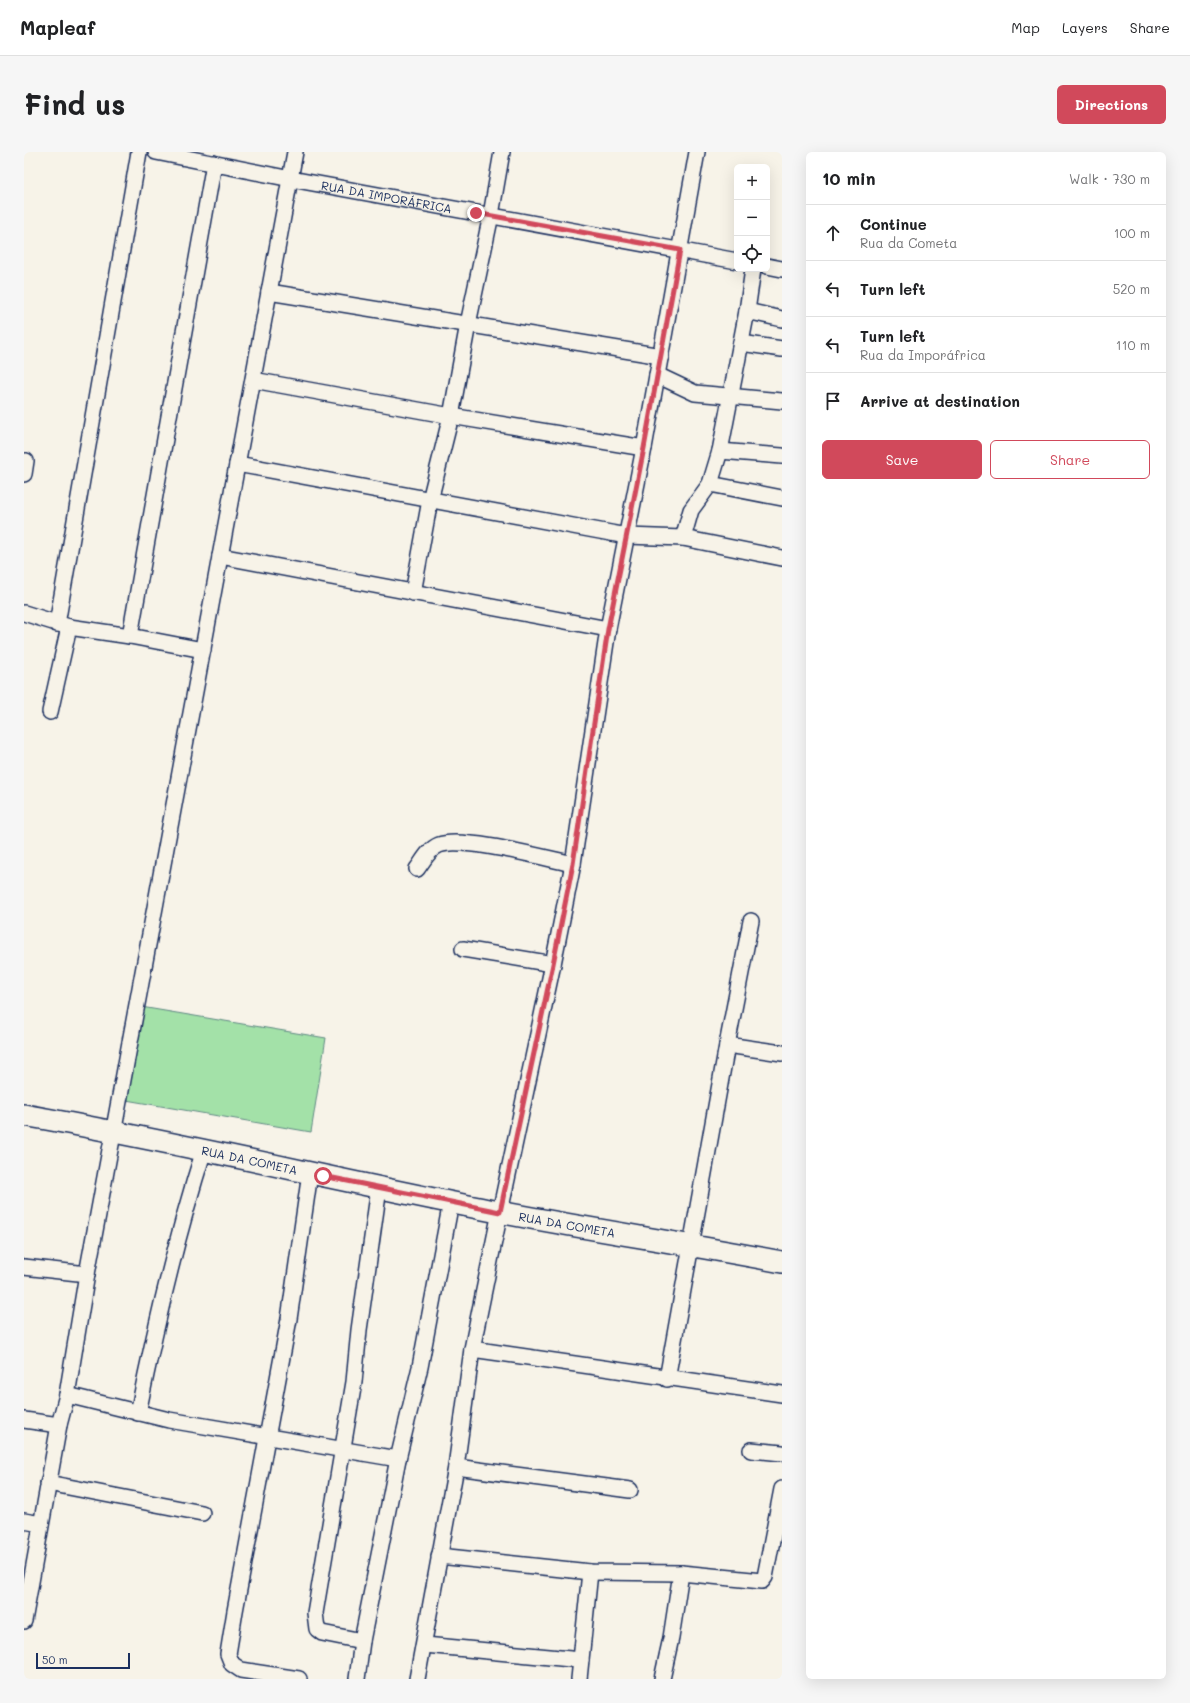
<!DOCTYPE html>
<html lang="en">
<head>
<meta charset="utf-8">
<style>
	:root { --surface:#fff; --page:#f6f6f6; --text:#202124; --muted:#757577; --line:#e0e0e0; --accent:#d1495b }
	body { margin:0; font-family:Mali,sans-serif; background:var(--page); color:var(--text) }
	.controls { position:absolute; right:12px; top:12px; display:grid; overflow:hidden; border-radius:6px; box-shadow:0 4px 16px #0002 }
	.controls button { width:36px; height:36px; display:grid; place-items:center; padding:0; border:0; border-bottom:1px solid var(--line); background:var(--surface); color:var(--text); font:20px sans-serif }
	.scale { position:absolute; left:12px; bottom:10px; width:94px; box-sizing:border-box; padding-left:4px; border:2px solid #1b2f5e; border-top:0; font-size:11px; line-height:14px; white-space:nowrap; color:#1b2f5e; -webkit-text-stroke:3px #f7f3e8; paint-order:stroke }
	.stop { position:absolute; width:12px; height:12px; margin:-9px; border:3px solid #d1495b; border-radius:50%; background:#fff }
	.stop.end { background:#d1495b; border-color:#fff; box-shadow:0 1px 4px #0008 }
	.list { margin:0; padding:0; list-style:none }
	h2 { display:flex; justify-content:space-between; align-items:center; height:52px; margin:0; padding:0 16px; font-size:17px }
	h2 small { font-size:13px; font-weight:400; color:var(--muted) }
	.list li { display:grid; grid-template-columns:26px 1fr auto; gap:12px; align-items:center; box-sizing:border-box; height:56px; padding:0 16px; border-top:1px solid var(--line) }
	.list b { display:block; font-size:15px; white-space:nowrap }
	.list p { margin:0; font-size:13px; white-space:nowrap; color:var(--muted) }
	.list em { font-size:13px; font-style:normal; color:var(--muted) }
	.actions { display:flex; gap:8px; padding:12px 16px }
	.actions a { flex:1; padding:9px 0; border:1px solid var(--accent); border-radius:6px; text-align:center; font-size:14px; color:var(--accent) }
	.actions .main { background:var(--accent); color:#fff }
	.icon { flex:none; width:22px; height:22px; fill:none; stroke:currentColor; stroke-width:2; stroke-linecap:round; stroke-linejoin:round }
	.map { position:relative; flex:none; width:758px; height:1527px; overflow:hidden; border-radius:6px }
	header { display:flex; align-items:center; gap:24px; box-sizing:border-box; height:56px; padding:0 20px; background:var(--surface); border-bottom:1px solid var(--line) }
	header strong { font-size:19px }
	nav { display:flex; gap:22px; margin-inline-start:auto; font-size:14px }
	.intro { display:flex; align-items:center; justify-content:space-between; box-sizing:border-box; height:96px; padding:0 24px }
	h1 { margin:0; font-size:28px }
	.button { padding:10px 18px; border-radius:6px; background:var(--accent); color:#fff; font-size:14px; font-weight:700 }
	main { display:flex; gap:24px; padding:0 24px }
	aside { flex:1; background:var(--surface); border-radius:6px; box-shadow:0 4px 16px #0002 }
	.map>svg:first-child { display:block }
</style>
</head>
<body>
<header>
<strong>Mapleaf</strong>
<nav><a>Map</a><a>Layers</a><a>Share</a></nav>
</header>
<div class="intro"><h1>Find us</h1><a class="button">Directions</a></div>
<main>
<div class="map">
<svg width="758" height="1527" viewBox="0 0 758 1527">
	<rect width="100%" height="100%" fill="#f7f3e8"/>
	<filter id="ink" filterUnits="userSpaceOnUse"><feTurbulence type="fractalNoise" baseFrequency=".025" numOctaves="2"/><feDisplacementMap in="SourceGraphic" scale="8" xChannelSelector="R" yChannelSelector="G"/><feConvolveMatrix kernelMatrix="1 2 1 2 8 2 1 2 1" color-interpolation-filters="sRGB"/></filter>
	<g filter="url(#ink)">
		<!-- green -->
		<polygon fill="#a3e1a8" stroke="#5f8883" points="117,855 302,886 287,980 102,948"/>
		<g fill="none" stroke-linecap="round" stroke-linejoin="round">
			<defs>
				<g id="street">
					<path id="s1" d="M132,0L267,27L713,109"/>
					<polyline points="743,114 758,117"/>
					<polyline points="245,140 637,204"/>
					<polyline points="723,159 758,167"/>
					<polyline points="717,191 758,197"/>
					<polyline points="633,223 671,241 758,249"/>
					<polyline points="229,228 427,264 620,296"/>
					<polyline points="696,299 758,304"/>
					<polyline points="213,312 603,384 659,386 758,406"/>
					<polyline points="0,322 2,309"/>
					<polyline points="686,332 758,346"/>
					<polyline points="659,386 667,358 686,332 696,299 723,159 729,117"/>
					<polyline points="196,404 584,477"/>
					<polyline points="389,441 406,348 427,264 444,172 467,63 478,0"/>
					<polyline points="0,461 45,475 106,484 179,498"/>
					<polyline points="33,472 115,0"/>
					<polyline points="106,484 190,11"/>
					<polyline points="26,560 45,475"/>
					<path d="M393,717C399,709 405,697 415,693C438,684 521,706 549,712"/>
					<polyline points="439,797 529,812"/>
					<polyline points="703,893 758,901"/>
					<polyline points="0,1115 63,1122"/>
					<polyline points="448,1197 758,1242"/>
					<polyline points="643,1227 703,893 727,769"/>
					<polyline points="43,1243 145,1268 374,1307"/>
					<path d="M114,1261C132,1172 152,1085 180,998"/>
					<polyline points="0,1268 35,1273"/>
					<polyline points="727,1298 758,1301"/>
					<polyline points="432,1315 606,1338"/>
					<polyline points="24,1331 178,1361"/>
					<polyline points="0,1369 17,1372"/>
					<polyline points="415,1404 566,1420 657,1421 738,1429 741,1425 758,1337"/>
					<polyline points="0,1469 35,1273 43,1243 63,1122 271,0"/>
					<polyline points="338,1489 298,1481 293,1477 291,1461 330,1230 335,1178 355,1036"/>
					<polyline points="401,1493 557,1508"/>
					<polyline points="275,1527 217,1518 208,1512 204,1502 211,1459 265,1167 286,1021"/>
					<polyline points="333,1527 338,1489 374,1307 396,1215 427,1050"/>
					<polyline points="393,1527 432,1315 448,1197 476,1060 529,812 549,712 584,477 620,296 673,0"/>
					<polyline points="555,1527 566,1420"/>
					<polyline points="638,1527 647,1486 657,1421"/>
				</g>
				<g id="secondary">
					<path id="s2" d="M0,963C159,991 316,1029 475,1060C569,1078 664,1092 758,1110"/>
				</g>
			</defs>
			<!-- street casing -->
			<use href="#street" stroke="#1b2f5e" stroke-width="18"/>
			<!-- secondary casing -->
			<use href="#secondary" stroke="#1b2f5e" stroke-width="24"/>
			<!-- street -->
			<use href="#street" stroke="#f7f3e8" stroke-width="15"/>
			<!-- secondary -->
			<use href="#secondary" stroke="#f7f3e8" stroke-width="21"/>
		</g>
	</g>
	<g fill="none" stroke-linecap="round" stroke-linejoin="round" filter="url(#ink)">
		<!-- route -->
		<polyline stroke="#d1495b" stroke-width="5" points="299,1024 476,1060 529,812 549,712 584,477 620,296 656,98 452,61"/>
	</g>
	<g text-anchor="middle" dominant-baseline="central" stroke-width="3" stroke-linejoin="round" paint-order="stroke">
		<!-- street labels -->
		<g font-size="12" fill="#1b2f5e" stroke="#f7f3e8">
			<text stroke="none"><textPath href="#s1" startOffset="235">RUA DA IMPORÁFRICA</textPath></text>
			<text stroke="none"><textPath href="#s2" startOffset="230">RUA DA COMETA</textPath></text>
			<text stroke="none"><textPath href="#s2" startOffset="554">RUA DA COMETA</textPath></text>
		</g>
	</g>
</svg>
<div class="controls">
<button>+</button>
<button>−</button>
<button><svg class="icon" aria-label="locate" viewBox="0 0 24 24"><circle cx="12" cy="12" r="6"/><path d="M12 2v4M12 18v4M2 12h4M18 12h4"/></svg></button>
</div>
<div class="scale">50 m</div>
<div class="stop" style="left:299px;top:1024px"></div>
<div class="stop end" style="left:452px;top:61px"></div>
</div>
<aside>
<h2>10 min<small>Walk · 730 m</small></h2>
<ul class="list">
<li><svg class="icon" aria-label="ahead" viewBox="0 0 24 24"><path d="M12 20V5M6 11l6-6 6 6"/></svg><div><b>Continue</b><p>Rua da Cometa</p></div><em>100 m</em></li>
<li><svg class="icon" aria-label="left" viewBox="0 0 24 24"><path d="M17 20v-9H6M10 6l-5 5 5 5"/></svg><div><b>Turn left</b></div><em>520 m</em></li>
<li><svg class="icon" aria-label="left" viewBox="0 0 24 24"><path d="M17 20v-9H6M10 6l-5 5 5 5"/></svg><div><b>Turn left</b><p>Rua da Imporáfrica</p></div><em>110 m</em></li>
<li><svg class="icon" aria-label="arrive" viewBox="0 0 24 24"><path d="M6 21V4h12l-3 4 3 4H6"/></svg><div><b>Arrive at destination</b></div></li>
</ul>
<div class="actions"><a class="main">Save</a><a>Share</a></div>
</aside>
</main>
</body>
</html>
